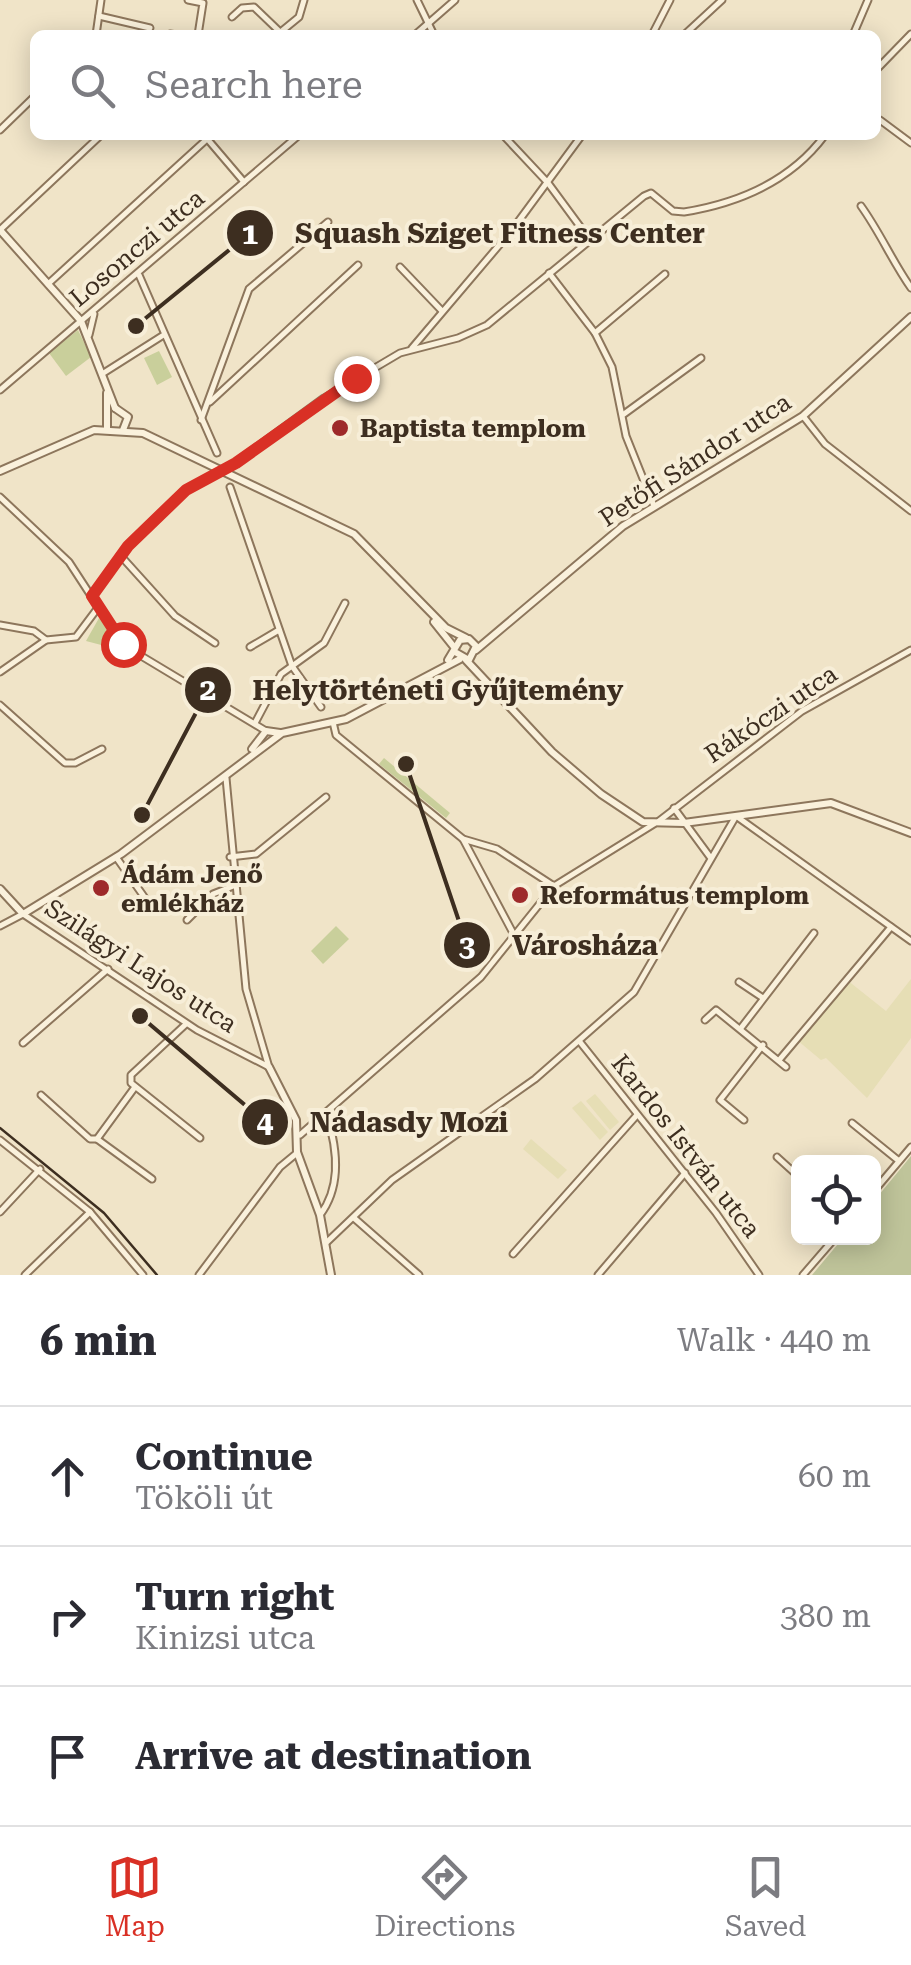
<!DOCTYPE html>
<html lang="en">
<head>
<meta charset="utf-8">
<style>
	:root { --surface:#fff; --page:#f2f2f3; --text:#2b2b33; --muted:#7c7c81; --line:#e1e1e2; --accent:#d93025 }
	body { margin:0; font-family:"Roboto Serif",serif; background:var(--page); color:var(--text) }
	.controls { position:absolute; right:30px; bottom:30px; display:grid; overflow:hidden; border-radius:15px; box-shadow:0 5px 25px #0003 }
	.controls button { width:90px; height:90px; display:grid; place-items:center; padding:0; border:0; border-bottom:2px solid var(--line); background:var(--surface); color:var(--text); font:50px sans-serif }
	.stop { position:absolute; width:30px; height:30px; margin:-22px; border:8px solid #d93025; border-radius:50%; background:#fff }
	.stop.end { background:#d93025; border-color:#fff; box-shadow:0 2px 10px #0008 }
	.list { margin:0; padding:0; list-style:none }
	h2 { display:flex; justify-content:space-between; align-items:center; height:130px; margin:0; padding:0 40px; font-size:42px }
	h2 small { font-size:32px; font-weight:400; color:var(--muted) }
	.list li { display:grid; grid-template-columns:65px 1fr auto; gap:30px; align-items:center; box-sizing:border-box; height:140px; padding:0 40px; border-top:2px solid var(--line) }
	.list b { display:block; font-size:38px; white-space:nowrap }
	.list p { margin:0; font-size:32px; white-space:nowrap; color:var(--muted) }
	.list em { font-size:32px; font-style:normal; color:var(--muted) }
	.icon { flex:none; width:55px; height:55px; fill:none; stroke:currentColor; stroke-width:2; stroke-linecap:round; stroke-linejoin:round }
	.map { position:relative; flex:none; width:911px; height:1275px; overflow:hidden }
	.search { position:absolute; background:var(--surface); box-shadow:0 5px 25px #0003; left:30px; right:30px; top:30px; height:110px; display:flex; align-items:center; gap:25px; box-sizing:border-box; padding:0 35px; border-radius:15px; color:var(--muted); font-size:38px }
	.sheet { height:550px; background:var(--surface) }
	nav { display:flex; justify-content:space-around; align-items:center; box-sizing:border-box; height:140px; border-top:2px solid var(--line); background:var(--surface); font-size:28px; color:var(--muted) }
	nav a { display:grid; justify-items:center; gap:5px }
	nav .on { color:var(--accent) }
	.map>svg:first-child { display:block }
</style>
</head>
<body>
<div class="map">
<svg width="911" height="1275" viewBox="0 0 911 1275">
	<rect width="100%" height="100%" fill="#f0e4c8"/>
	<!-- farmland -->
	<g fill="#e6deb5">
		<polygon points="911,979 911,1038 867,1098 826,1058 821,1060 797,1040 847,980 886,1011"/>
		<polygon points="595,1094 619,1122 610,1130 586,1101"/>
		<polygon points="581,1101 608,1132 600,1140 572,1108"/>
		<polygon points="531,1139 567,1170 558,1179 523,1149"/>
	</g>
	<!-- green -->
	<g fill="#c9cf9b">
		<polygon points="78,330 91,357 66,376 49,353"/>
		<polygon points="159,351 172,377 157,385 144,358"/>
		<polygon points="99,618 128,652 86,641"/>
		<polygon points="384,758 450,813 446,818 379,764"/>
		<polygon points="336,926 349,939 323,964 311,951"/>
	</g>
	<!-- cemetery -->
	<polygon fill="#bfc49a" points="911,1156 911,1275 812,1275 843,1238 874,1238 874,1201"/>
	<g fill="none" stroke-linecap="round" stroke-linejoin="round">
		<defs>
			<g id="minor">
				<polyline points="188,0 203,3 198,35"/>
				<polyline points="417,0 434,35"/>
				<polyline points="99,16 150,28"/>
				<polyline points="232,17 242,8 254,7 280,32"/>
				<polyline points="170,34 177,35"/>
				<polyline points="96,35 101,0"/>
				<polyline points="277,35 299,17 304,0"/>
				<polyline points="415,35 455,0"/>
				<polyline points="652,35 670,0"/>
				<polyline points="684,35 722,0"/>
				<polyline points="853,35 868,0"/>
				<polyline points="876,70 911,34"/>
				<polyline points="880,120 911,143"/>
				<polyline points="0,130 35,96"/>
				<polyline points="204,135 244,182"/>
				<polyline points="503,135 548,183 590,240"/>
				<path d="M861,206C881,234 892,261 911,288"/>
				<polyline points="0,230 101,135"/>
				<polyline points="400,267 442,311"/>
				<polyline points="549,273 595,333 612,367 626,436 654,506"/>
				<polyline points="139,275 217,453"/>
				<polyline points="48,284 207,139"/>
				<polyline points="595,333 665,274"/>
				<polyline points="89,335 94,314"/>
				<polyline points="412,348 512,230 582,135"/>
				<polyline points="102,374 162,336"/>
				<polyline points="0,390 299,135"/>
				<polyline points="210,402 358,265"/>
				<polyline points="624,414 701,358"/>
				<polyline points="803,416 825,444 911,511"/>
				<polyline points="201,420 249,289 328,222"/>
				<polyline points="230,487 292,666 321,707"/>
				<polyline points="0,497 69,562 123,645 266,731"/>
				<polyline points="120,555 175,616 215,643"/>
				<path d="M92,596L128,546L186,490L235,463L324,398L400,353L458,338L487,325L644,196L651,193L673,211L684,212C739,203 791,181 825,135"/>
				<polyline points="0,625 34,631 46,640"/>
				<polyline points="250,647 279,630"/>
				<polyline points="0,672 46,640 76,637 97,609"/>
				<polyline points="0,705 65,763 75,763 102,749"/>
				<polyline points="333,722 336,735 463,839 497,849 554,886"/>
				<polyline points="255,723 281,674 324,643 345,603"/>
				<polyline points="226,778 246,989 268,1064"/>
				<polyline points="674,808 710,857"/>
				<polyline points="659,821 802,711 911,650"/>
				<polyline points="463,839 513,933"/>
				<polyline points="116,857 152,908"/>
				<polyline points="230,857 256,854 326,797"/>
				<polyline points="187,920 213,894 236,885"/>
				<polyline points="0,926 23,914 197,1030 269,1067"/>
				<polyline points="739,982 763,998"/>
				<polyline points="705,1020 716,1010 786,1067"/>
				<polyline points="186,1024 131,1075 131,1083 200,1138"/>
				<polyline points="741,1028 814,933"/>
				<polyline points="580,1042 716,1213 759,1275"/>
				<polyline points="23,1043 108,969"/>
				<polyline points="780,1059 891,927"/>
				<polyline points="41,1095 90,1139 97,1139 152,1179"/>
				<polyline points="744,1120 720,1100 763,1045"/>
				<polyline points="852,1123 899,1161"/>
				<polyline points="300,1135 481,977 554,886 654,824"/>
				<polyline points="97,1139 135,1087"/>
				<polyline points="0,1140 90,1212 143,1275"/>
				<polyline points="777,1157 798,1176"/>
				<polyline points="874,1191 911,1147"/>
				<polyline points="0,1212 40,1169"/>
				<path d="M320,1215C342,1186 337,1146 326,1113"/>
				<polyline points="354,1218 419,1275"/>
				<polyline points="327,1242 392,1180 535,1079 634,992 736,816 911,941"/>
				<polyline points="513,1254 637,1115"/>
				<polyline points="25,1275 90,1212"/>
				<polyline points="199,1275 280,1167 297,1153"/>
				<polyline points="598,1275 685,1173"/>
				<polyline points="803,1275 835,1238"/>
			</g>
			<g id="tertiary">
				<polyline points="0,230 81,321 115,408"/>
				<polyline points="107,393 107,429"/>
				<polyline points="115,408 128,417 123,430"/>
				<polyline points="0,471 94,430 143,433 354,534 446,628 466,638"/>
				<polyline points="434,622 454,647"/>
				<polyline points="476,650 623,526 803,416 911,317"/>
				<polyline points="448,660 460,640 469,639 476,646 469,660 455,652"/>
				<polyline points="466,660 552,752 601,794 643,822 684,823 831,803 911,833"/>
				<polyline points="252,749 266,731 280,733"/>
				<polyline points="0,889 23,914 121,854 282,733 346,719 460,659"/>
				<polyline points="269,1067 296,1120 297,1152 320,1215 331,1275"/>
			</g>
		</defs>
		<!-- minor casing -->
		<use href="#minor" stroke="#8d765c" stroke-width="9"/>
		<!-- tertiary casing -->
		<use href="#tertiary" stroke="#8d765c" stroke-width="10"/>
		<!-- minor -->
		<use href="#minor" stroke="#faf1dc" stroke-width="5"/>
		<!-- tertiary -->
		<use href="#tertiary" stroke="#faf1dc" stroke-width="6"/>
		<!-- tram -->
		<polyline stroke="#3d2e20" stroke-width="2.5" points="0,1128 104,1213 157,1275"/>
	</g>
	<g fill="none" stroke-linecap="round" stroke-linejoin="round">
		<!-- route -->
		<polyline stroke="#d93025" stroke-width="12" points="123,644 92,596 128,546 186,490 236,463 356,378"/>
	</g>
	<!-- markers -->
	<g fill="#9e2a2b" stroke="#f7eed8" stroke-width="4">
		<circle cx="340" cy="428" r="10"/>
		<circle cx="101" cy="888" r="10"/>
		<circle cx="520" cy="895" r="10"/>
	</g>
	<g text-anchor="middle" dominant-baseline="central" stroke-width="8" stroke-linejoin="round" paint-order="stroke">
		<!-- street labels -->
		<g font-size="25" fill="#3d2e20" stroke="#f7eed8">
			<text transform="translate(137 248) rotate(-40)">Losonczi utca</text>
			<text transform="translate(695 460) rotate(-33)">Petőfi Sándor utca</text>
			<text transform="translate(771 714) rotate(-34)">Rákóczi utca</text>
			<text transform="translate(141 966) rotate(33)">Szilágyi Lajos utca</text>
			<text transform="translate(686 1146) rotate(52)">Kardos István utca</text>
		</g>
		<!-- poi labels -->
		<g font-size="25" font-weight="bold" fill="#3d2e20" stroke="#f7eed8" text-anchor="start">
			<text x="360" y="428">Baptista templom</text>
			<text x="121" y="874">Ádám Jenő<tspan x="121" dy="29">emlékház</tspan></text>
			<text x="540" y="895">Református templom</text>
		</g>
	</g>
	<!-- callouts -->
	<path fill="none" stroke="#3d2e20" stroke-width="4" d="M136 326L250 233M142 815L208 690M406 764L467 945M140 1016L265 1122"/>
	<g fill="#3d2e20" stroke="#f7eed8" stroke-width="4">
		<circle cx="136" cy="326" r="10"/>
		<circle cx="142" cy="815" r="10"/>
		<circle cx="406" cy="764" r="10"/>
		<circle cx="140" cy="1016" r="10"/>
		<circle cx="250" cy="233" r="25"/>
		<circle cx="208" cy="690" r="25"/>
		<circle cx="467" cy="945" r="25"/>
		<circle cx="265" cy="1122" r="25"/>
	</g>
	<g font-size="30" text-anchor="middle" font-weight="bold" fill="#fff">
		<text x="250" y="244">1</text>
		<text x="208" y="700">2</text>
		<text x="467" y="956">3</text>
		<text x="265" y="1133">4</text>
	</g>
	<g font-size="28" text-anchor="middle" font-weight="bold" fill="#3d2e20" stroke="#f7eed8" stroke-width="8" stroke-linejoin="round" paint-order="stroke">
		<text x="500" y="243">Squash Sziget Fitness Center</text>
		<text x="438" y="700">Helytörténeti Gyűjtemény</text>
		<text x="585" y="955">Városháza</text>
		<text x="409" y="1132">Nádasdy Mozi</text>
	</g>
</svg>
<div class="controls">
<button><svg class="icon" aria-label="locate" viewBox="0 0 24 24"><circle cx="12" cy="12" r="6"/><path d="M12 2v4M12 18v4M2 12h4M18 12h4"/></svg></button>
</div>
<div class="stop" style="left:123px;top:644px"></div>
<div class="stop end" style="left:356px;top:378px"></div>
<div class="search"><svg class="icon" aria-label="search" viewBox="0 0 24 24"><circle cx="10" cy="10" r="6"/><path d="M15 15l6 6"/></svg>Search here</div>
</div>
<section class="sheet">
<h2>6 min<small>Walk · 440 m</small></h2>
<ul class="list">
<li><svg class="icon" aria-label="ahead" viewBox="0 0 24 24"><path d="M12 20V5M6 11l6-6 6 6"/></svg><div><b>Continue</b><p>Tököli út</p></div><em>60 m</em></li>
<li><svg class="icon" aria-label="right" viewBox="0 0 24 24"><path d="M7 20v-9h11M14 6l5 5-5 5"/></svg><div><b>Turn right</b><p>Kinizsi utca</p></div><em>380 m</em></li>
<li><svg class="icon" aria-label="arrive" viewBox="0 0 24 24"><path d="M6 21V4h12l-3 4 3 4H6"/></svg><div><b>Arrive at destination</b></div></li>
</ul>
</section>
<nav>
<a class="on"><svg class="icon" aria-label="map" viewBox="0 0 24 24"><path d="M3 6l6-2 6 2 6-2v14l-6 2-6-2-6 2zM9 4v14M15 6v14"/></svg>Map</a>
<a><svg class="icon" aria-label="directions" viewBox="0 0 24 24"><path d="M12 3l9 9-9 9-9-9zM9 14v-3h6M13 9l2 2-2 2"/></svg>Directions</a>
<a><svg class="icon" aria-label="saved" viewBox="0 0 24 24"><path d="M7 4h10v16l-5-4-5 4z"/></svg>Saved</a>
</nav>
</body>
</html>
